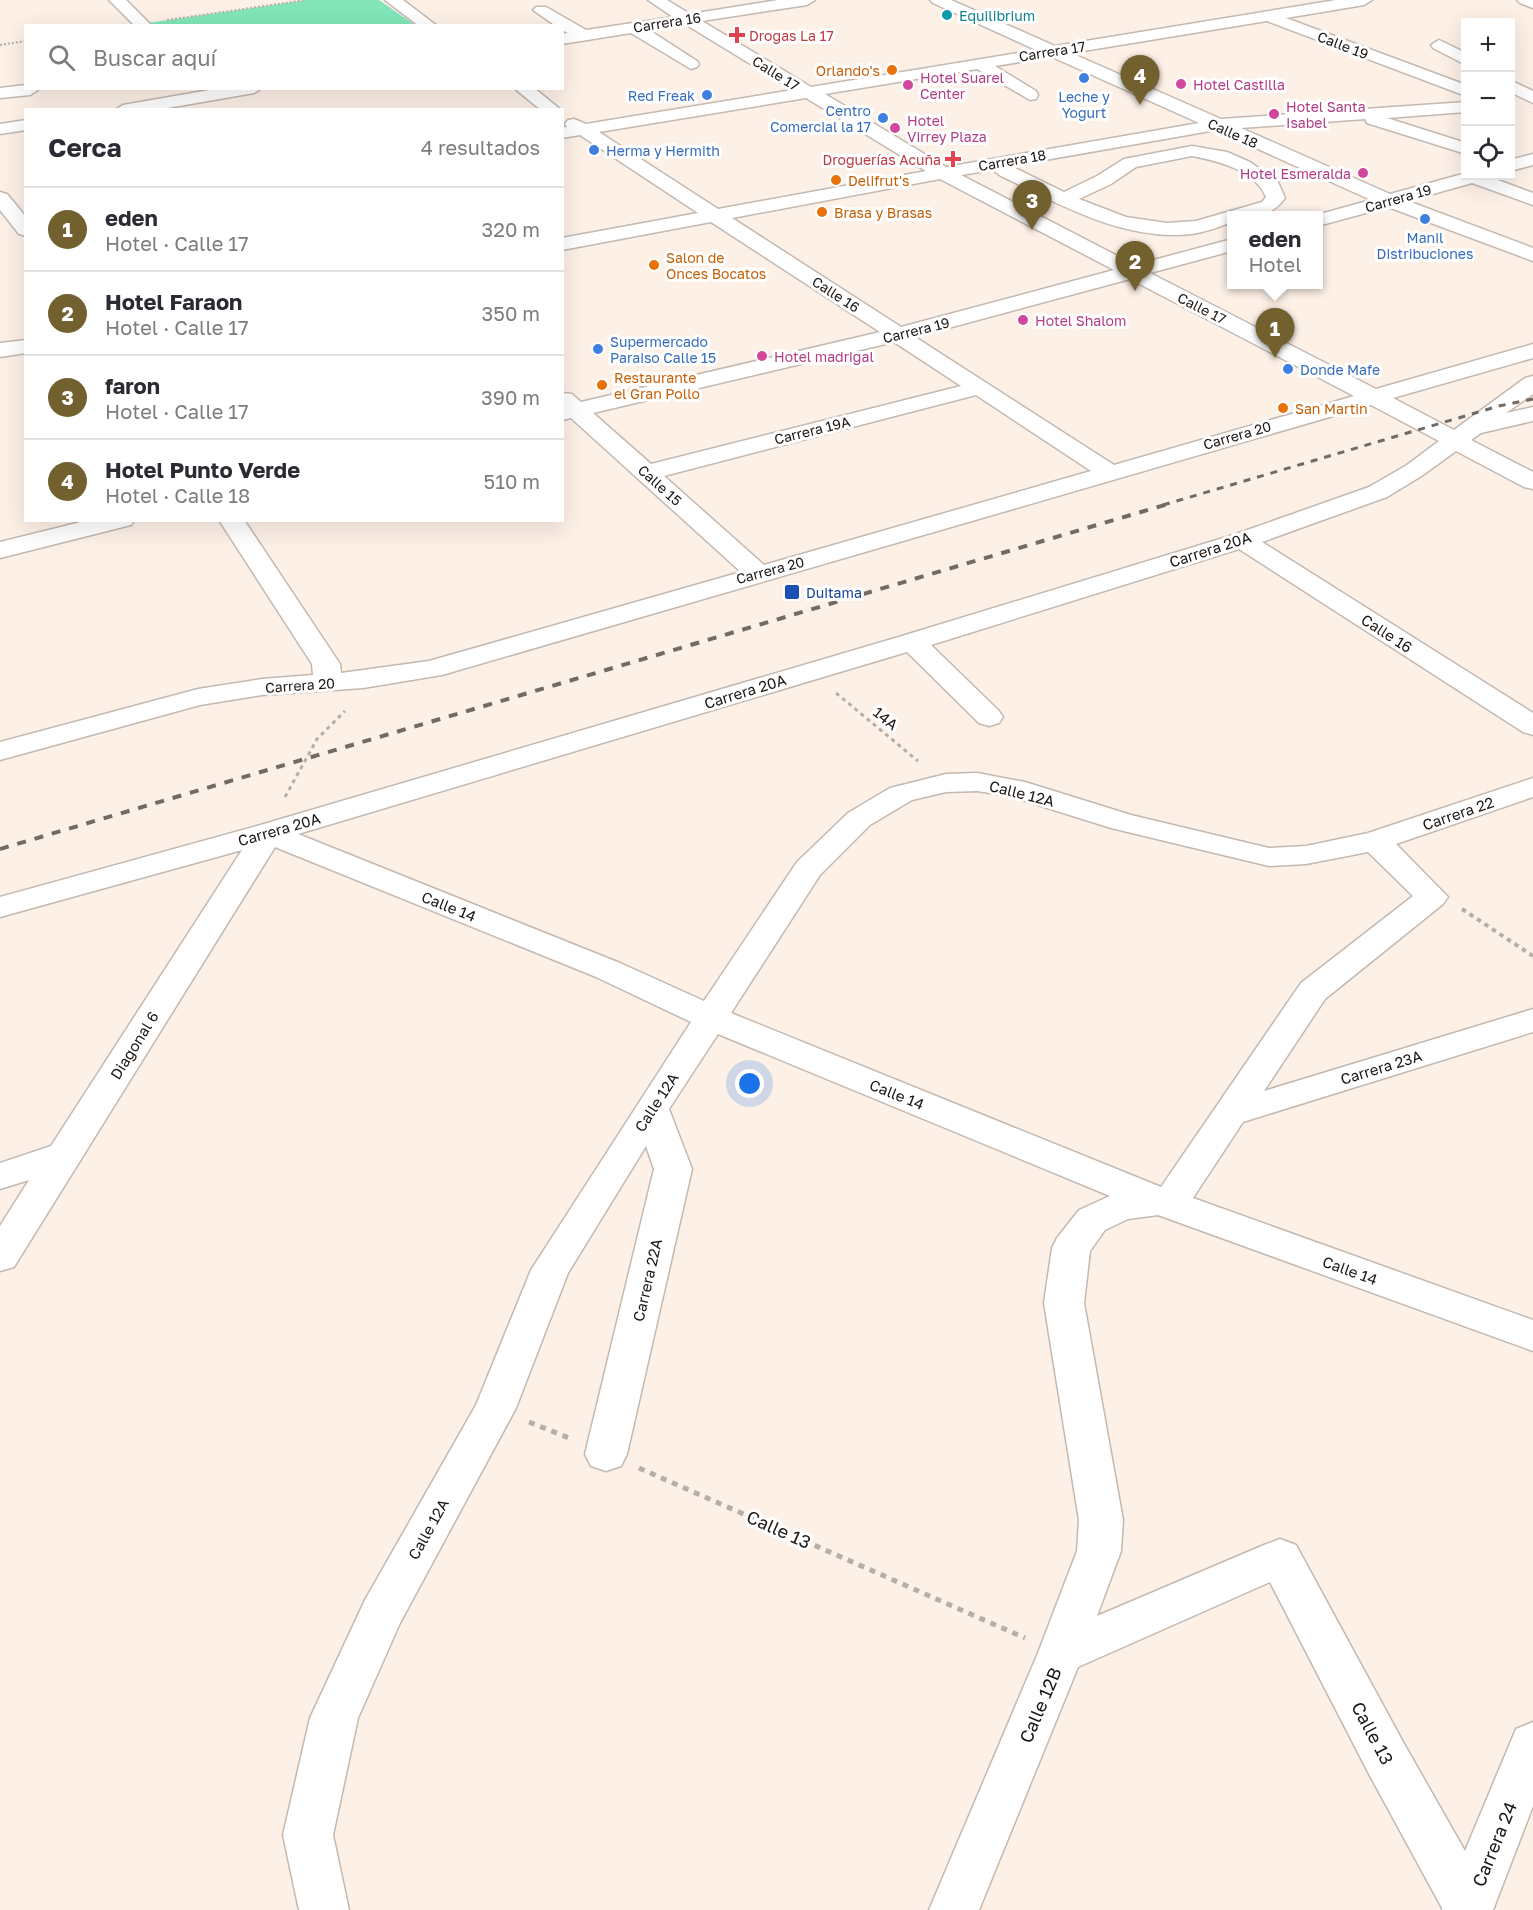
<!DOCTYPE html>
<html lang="es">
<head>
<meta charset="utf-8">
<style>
	:root { --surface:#fff; --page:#f7f7f7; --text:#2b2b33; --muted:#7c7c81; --line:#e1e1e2; --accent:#73602f }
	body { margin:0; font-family:"Golos Text",sans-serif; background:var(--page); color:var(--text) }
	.controls { position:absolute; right:18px; top:18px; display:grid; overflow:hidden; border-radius:0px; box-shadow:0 6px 24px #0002 }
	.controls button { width:54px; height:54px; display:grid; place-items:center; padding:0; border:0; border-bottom:2px solid var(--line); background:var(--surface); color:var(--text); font:30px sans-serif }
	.you { position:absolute; left:750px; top:1084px; width:21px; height:21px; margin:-15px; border:4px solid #fff; border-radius:50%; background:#1a73e8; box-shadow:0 0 0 9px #1a73e833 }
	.badge { display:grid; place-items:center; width:39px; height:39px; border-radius:50%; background:var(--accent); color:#fff; font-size:20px; font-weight:700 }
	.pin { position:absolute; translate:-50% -50px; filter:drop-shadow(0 2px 3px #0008) }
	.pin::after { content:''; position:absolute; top:32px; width:21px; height:18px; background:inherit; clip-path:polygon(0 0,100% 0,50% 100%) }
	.popup { position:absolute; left:1227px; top:211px; width:96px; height:78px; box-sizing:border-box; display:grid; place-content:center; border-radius:0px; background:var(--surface); filter:drop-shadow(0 2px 4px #0005); font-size:20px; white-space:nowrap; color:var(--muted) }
	.popup b { font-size:22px; color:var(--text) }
	.popup::after { content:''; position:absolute; left:50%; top:100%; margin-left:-12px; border:12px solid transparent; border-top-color:var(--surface) }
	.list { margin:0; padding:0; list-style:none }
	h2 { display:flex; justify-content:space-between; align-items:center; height:78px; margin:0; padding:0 24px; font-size:26px }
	h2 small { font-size:20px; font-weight:400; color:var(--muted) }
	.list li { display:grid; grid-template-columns:39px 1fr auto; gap:18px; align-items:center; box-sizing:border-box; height:84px; padding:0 24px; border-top:2px solid var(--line) }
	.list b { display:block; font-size:22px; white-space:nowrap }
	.list p { margin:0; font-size:20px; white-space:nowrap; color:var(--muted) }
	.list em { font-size:20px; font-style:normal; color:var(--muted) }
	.icon { flex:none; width:33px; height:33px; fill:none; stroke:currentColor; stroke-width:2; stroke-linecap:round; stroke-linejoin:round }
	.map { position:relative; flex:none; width:1533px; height:1910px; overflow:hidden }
	.search { position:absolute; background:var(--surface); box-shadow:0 6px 24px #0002; left:24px; top:24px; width:540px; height:66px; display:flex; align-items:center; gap:15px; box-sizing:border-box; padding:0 21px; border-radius:0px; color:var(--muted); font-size:22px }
	.panel { position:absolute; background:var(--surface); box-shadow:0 6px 24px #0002; left:24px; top:108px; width:540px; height:414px; border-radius:0px }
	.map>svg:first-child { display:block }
</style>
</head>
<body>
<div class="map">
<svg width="1533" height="1910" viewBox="0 0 1533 1910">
	<rect width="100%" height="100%" fill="#fdf0e7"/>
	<!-- green -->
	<polygon fill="#81e5b9" points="307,0 379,0 415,25 152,26 148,23"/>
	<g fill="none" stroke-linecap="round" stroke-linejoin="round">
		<defs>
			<g id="minor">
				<polygon points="109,0 126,0 152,26 135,26"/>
				<polygon points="385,0 403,0 437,26 419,26"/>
				<path d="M648,0H667L690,14L778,0H815L807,5L702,21L811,87L1036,50L933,3L930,0H951L1055,46L1336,0H1372L1364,5L1286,18L1466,85V96L1267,21L1071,53L1221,119L1466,102V112L1387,118L1466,143V154L1367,123L1365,119L1241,128L1390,194L1466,173V176H1487L1533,193V205L1472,183L1408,201L1533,248V261L1388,207L1318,226V216H1313L1371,200L1216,130L1011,166L1064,192L1097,176L1124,159L1192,146L1227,152L1250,162L1278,182L1285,198C1271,218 1254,216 1232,216V222C1219,227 1205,232 1192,234C1124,242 1059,204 1001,176L993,170L961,175L1135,265L1232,239V251L1150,273L1376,389L1533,344V358L1393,398L1454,430L1525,378L1533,376V394L1506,413L1533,407V421L1481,433L1471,440L1533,472V489L1524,487L1456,451L1423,475L1387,497L1262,542L1533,713V735L1523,732L1239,549L931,645L999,711L1003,717L999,723L989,726L979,723L907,652L298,834L620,963L704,1001L797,862L848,813L890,788L946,774L977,773L1025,782L1131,815L1269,848L1306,846L1368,833L1533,778V797L1396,844L1448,897L1443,904L1325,999L1264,1091L1533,1009V1032L1243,1122L1193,1198L1533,1320V1351L1158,1215L1128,1219L1105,1230L1090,1251L1084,1303L1123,1520L1121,1551L1097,1616L1264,1545L1280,1539L1296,1545L1403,1742L1465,1851L1516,1729L1533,1722V1806L1493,1910H1442V1908L1369,1774L1270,1582L1078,1667L979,1910H929L1038,1653L1077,1551L1079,1520L1044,1303L1052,1248L1057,1238L1079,1210L1110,1196L718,1034L669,1109L692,1169L627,1454L621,1466L606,1471L591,1466L585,1454L654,1169L646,1146L568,1273L516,1408L400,1623L358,1718L333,1835L349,1910H299L283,1835L310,1718L365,1600L476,1405L531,1270L691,1022L596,977L275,847L14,1267L0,1271V1226L29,1180L0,1189V1163L51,1146L242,850L0,917V897L257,826L902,636L1233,535L1369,487L1407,465L1439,441L1371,405L442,675L363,688L262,695L200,705L0,760V742L198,689L262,679L313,675L312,664L219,520H244L340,664L341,673L429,661L741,572L571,418L562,420V393L572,394L581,402L880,332L711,222L562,250V238L698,213L580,135L562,138V128L567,127L565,124L568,120L574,119L586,124L793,90L685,24L649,30L697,61L699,64L697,67L691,69L631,33L562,44V34L568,33L562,30V26H556L533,10L536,7H546L586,30L673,17ZM1052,57L1199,123L946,167L825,94L977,69L1030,100L1036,99L1038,95L1036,91L995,66ZM806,98L926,171L718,209L599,132ZM1192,156C1218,161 1255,170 1266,197L1262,202L1196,221L1167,223L1126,217L1079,199L1111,184L1136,167ZM940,179L1114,270L901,327L732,218ZM1130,279L1354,396L1114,465L915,337ZM894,342L961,386L651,464L593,413ZM976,395L1091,471L764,565L664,476ZM977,791L1009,796L1111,828L1269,866L1306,864L1368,852L1413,896L1301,983L1161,1187L731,1013L820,875L870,825L912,800L946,792Z"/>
				<polygon points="1517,0 1533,0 1533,8 1520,3"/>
				<polygon points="1439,40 1466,53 1466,65 1433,48 1431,45"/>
				<polygon points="1510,80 1533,91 1533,103 1510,92"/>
				<polygon points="26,85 26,88 38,90 30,95 0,98 0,88"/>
				<polygon points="221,88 262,88 254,93 156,110 115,110 123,105"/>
				<polygon points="514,88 534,88 561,110 541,110"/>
				<polygon points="26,120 26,130 0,134 0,124"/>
				<polygon points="1533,154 1533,165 1510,171 1510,160"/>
				<polygon points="0,192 7,194 26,217 26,236 19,234 0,210"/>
				<polygon points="26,340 26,353 0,357 0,343"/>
				<polygon points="89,520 134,520 131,525 0,558 0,542"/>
			</g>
		</defs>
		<!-- minor casing -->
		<use href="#minor" stroke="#c4b8af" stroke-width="3"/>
		<!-- path-far3 -->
		<g stroke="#b9aea7" stroke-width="2" stroke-dasharray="2 2" stroke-linecap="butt">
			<polyline points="167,20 306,0"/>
			<polyline points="0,45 26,41"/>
		</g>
		<!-- path-far2 -->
		<g stroke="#b9aea7" stroke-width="3" stroke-dasharray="4 4" stroke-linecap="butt">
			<polyline points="836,693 918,761"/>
			<polyline points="285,797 317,739 345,711"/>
		</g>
		<!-- path-far1 -->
		<polyline stroke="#b9aea7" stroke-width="4" stroke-dasharray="4.5 4.5" stroke-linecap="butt" points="1462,909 1533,956"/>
		<!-- path -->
		<g stroke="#b9aea7" stroke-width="5" stroke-dasharray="6 6" stroke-linecap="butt">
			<polyline points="529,1422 569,1438"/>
			<polyline points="639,1468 1025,1638"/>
		</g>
		<!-- minor -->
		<use href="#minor" fill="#fff" fill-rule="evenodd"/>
		<!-- rail-far1 -->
		<polyline stroke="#726a64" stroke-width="3" stroke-dasharray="7 7" stroke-linecap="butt" points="1163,505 1499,406 1533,399"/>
		<!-- rail -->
		<polyline stroke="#726a64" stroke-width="4" stroke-dasharray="9 9" stroke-linecap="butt" points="0,849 1168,504"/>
	</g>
	<!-- markers -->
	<circle fill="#0f9aa8" stroke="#fff" stroke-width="2" cx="947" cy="15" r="6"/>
	<g fill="#e0444e" stroke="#fff" stroke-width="2">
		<path d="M734 26h6v6h6v6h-6v6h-6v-6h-6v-6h6z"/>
		<path d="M950 150h6v6h6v6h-6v6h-6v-6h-6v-6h6z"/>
	</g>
	<g fill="#e8710a" stroke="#fff" stroke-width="2">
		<circle cx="892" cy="70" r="6"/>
		<circle cx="836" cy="180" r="6"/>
		<circle cx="822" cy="212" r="6"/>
		<circle cx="654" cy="265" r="6"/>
		<circle cx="602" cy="385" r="6"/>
		<circle cx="1283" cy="408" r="6"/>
	</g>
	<g fill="#3f7fe0" stroke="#fff" stroke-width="2">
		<circle cx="1084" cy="78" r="6"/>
		<circle cx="707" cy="95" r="6"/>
		<circle cx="883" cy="118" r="6"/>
		<circle cx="594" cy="150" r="6"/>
		<circle cx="1425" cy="219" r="6"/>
		<circle cx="598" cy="349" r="6"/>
		<circle cx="1288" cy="369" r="6"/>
	</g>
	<g fill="#d1479c" stroke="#fff" stroke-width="2">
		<circle cx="1181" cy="84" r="6"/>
		<circle cx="908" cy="85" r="6"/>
		<circle cx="1274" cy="114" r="6"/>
		<circle cx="895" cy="128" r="6"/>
		<circle cx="1363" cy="173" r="6"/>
		<circle cx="1023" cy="320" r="6"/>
		<circle cx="762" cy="356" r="6"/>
	</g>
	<rect fill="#1a4fb4" stroke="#fff" stroke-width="2" x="784" y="584" width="16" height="16" rx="3"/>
	<g text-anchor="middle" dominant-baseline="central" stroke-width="6" stroke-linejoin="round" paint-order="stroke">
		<!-- far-culture labels -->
		<g font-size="14" fill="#0d838f" stroke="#fff" text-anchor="start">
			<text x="959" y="15">Equilibrium</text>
		</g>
		<!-- far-street labels -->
		<g font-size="14" fill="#1b1613" stroke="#fff">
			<text transform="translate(667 22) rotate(-9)">Carrera 16</text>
			<text transform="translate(1343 45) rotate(21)">Calle 19</text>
			<text transform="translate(1052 51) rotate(-9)">Carrera 17</text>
			<text transform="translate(776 73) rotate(32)">Calle 17</text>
			<text transform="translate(1233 133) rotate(24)">Calle 18</text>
			<text transform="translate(1012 160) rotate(-10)">Carrera 18</text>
			<text transform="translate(1398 198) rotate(-16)">Carrera 19</text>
			<text transform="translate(836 294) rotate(33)">Calle 16</text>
			<text transform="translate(1202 308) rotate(27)">Calle 17</text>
			<text transform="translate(916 330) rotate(-14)">Carrera 19</text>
			<text transform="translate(812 430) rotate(-14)">Carrera 19A</text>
			<text transform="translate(1237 435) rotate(-16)">Carrera 20</text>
			<text transform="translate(660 485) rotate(42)">Calle 15</text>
			<text transform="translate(770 570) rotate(-15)">Carrera 20</text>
			<text transform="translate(300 685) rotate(-4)">Carrera 20</text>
		</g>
		<!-- far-health labels -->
		<g font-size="14" fill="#be3a42" stroke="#fff" text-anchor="start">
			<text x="749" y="35">Drogas La 17</text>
			<text x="941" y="159" text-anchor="end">Droguerías Acuña</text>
		</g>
		<!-- far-food labels -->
		<g font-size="14" fill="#c56008" stroke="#fff" text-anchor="start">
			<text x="880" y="70" text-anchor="end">Orlando's</text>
			<text x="848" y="180">Delifrut's</text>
			<text x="834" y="212">Brasa y Brasas</text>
			<text x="666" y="257">Salon de<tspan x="666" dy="16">Onces Bocatos</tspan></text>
			<text x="614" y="377">Restaurante<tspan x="614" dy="16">el Gran Pollo</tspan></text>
			<text x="1295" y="408">San Martin</text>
		</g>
		<!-- far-hotel labels -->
		<g font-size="14" fill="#b23c85" stroke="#fff" text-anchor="start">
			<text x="920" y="77">Hotel Suarel<tspan x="920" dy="16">Center</tspan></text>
			<text x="1193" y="84">Hotel Castilla</text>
			<text x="1286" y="106">Hotel Santa<tspan x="1286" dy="16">Isabel</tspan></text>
			<text x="907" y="120">Hotel<tspan x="907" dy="16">Virrey Plaza</tspan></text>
			<text x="1351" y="173" text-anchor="end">Hotel Esmeralda</text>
			<text x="1035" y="320">Hotel Shalom</text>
			<text x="774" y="356">Hotel madrigal</text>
		</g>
		<!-- far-shop labels -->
		<g font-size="14" fill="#366cbe" stroke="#fff" text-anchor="start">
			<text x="695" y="95" text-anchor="end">Red Freak</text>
			<text x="1084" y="96" text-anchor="middle">Leche y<tspan x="1084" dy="16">Yogurt</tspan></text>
			<text x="871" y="110" text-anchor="end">Centro<tspan x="871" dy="16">Comercial la 17</tspan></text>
			<text x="606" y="150">Herma y Hermith</text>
			<text x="1425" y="237" text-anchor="middle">Manil<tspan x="1425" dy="16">Distribuciones</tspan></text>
			<text x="610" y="341">Supermercado<tspan x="610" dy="16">Paraiso Calle 15</tspan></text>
			<text x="1300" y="369">Donde Mafe</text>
		</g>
		<!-- far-transit labels -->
		<g font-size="14" fill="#164399" stroke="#fff" text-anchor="start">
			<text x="806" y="592">Duitama</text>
		</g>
		<!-- street labels -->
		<g font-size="15" fill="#1b1613" stroke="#fff">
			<text transform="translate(1210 549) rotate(-18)">Carrera 20A</text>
			<text transform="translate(1387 633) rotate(33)">Calle 16</text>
			<text transform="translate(745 691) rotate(-17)">Carrera 20A</text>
			<text transform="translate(886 718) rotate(39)">14A</text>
			<text transform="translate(1022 793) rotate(14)">Calle 12A</text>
			<text transform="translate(1458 813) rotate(-19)">Carrera 22</text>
			<text transform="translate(279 829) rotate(-16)">Carrera 20A</text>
			<text transform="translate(449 906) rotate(22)">Calle 14</text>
			<text transform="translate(134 1045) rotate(-58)">Diagonal 6</text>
			<text transform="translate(1381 1067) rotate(-17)">Carrera 23A</text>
			<text transform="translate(897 1094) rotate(22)">Calle 14</text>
			<text transform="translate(656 1102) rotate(-57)">Calle 12A</text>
			<text transform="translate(1350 1270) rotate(20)">Calle 14</text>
			<text transform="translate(647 1280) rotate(-77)">Carrera 22A</text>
			<text transform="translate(428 1529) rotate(-61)">Calle 12A</text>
		</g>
		<!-- near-street labels -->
		<g font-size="18" fill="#1b1613" stroke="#fff">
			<text transform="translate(779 1529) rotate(24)">Calle 13</text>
			<text transform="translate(1040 1705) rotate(-67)">Calle 12B</text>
			<text transform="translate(1373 1733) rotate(62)">Calle 13</text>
			<text transform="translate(1494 1844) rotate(-68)">Carrera 24</text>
		</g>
	</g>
</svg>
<div class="controls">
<button>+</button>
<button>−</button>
<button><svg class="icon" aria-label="locate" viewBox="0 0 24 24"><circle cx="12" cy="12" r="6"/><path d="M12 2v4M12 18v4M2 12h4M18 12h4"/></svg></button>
</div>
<div class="you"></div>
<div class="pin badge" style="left:1275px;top:358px">1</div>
<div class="popup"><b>eden</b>Hotel</div>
<div class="pin badge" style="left:1135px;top:291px">2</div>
<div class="pin badge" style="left:1032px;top:230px">3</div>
<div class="pin badge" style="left:1140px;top:105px">4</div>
<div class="search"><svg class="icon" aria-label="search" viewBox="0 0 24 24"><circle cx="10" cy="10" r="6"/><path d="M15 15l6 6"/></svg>Buscar aquí</div>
<section class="panel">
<h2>Cerca<small>4 resultados</small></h2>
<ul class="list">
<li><span class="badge">1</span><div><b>eden</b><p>Hotel · Calle 17</p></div><em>320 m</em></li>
<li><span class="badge">2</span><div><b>Hotel Faraon</b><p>Hotel · Calle 17</p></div><em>350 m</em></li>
<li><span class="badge">3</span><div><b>faron</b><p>Hotel · Calle 17</p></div><em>390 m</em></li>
<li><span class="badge">4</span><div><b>Hotel Punto Verde</b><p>Hotel · Calle 18</p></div><em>510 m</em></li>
</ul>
</section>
</div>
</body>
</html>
